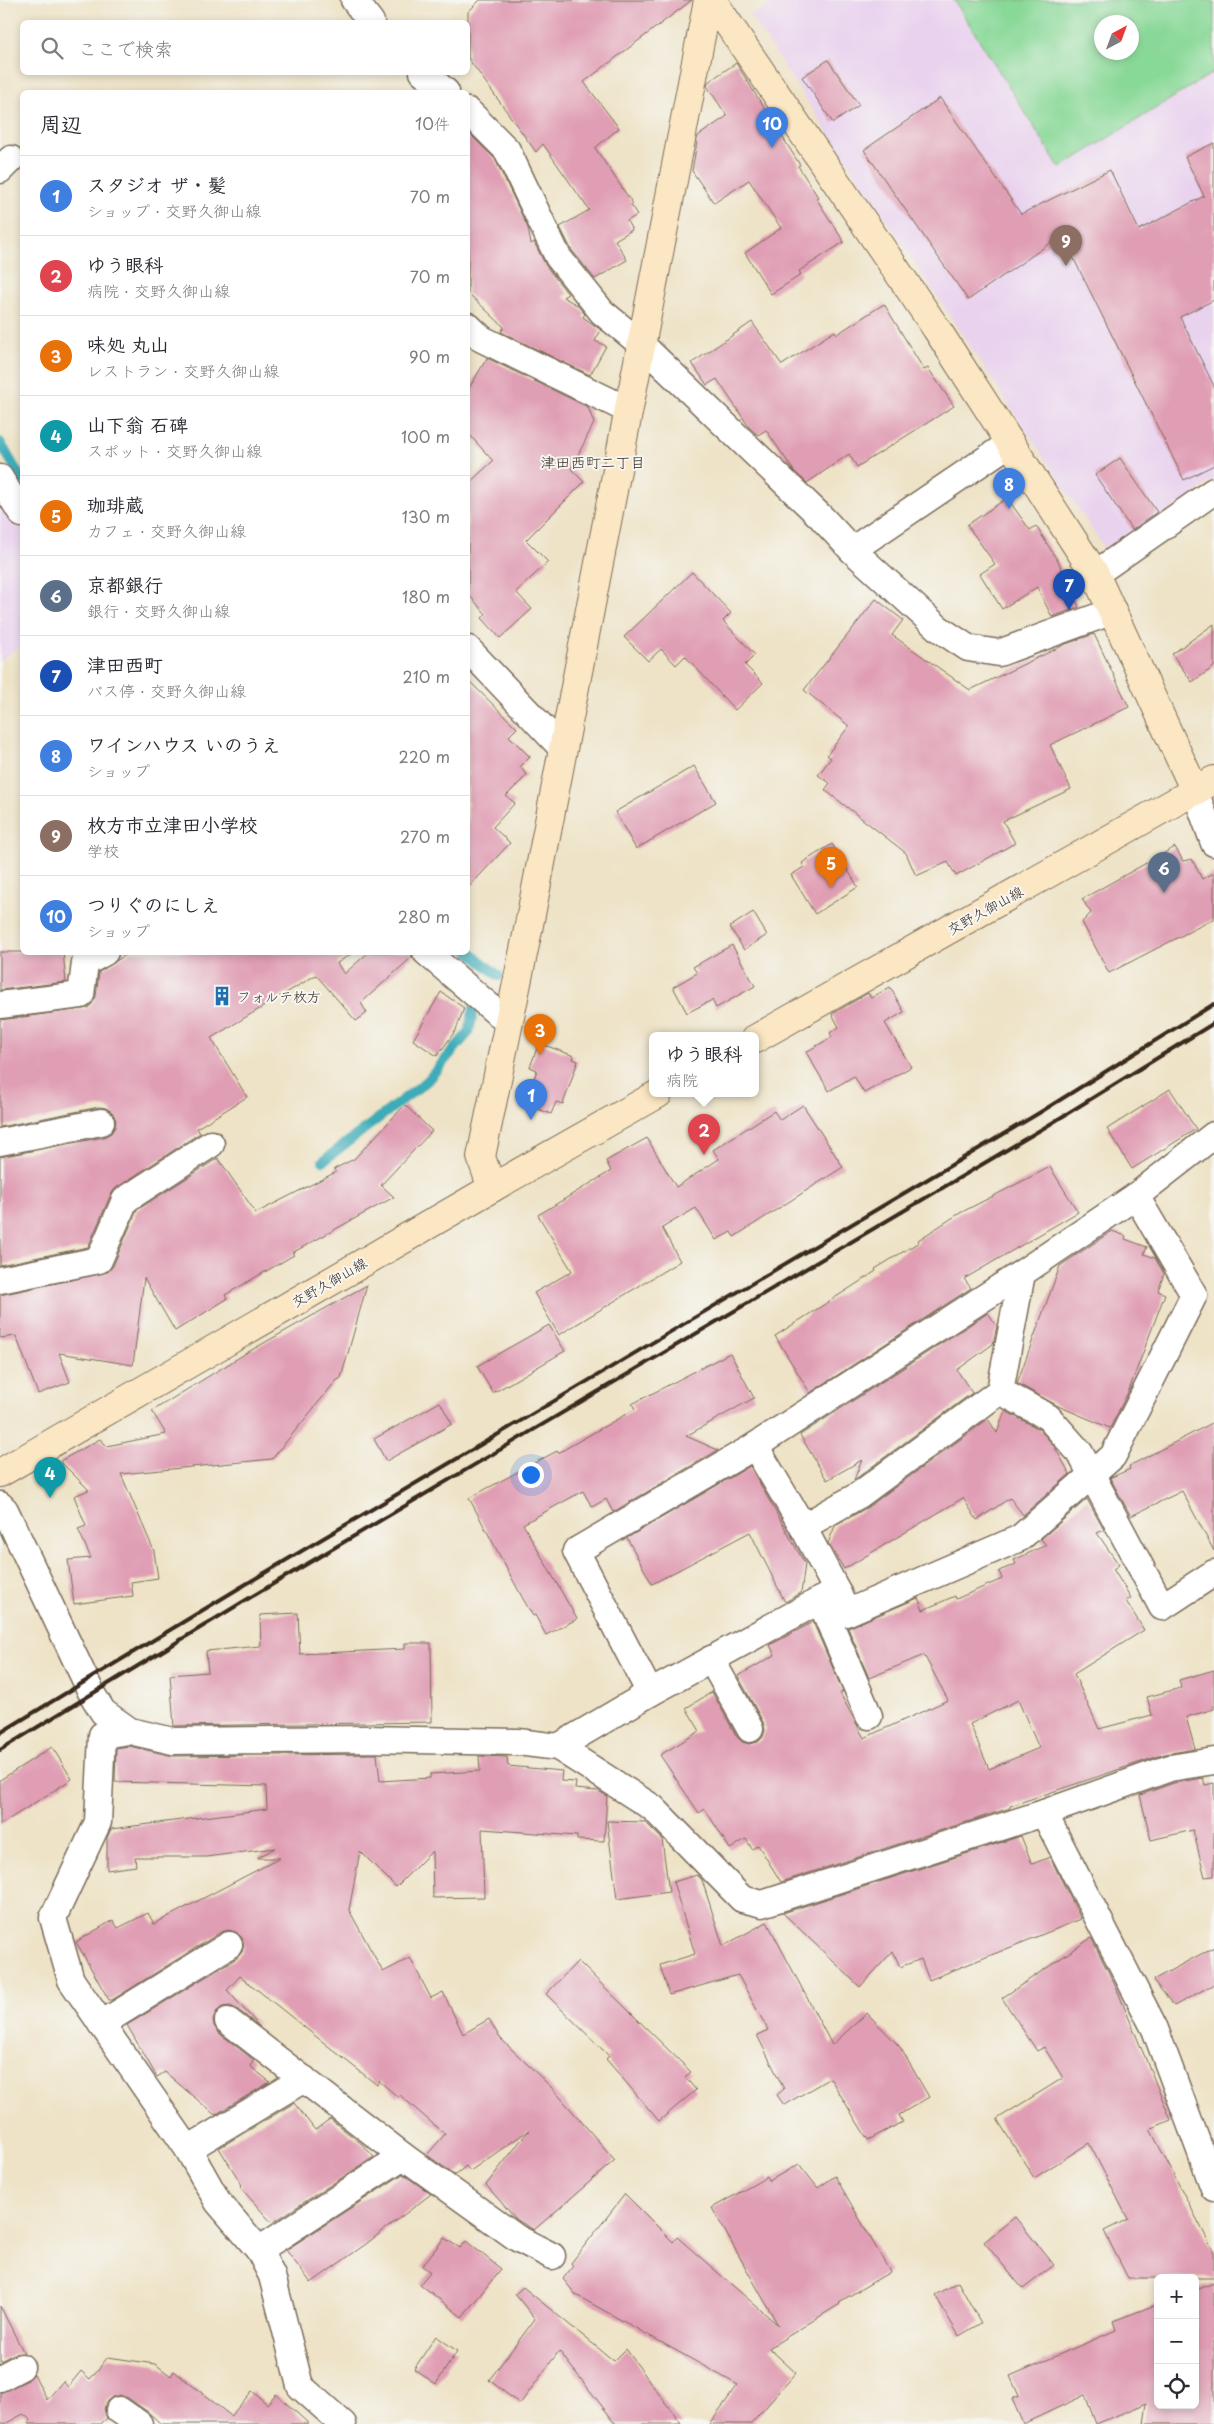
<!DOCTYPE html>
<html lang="ja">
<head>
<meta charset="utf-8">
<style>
	:root { --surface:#fff; --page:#f2f2f3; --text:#2b2b33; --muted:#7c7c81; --line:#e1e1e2; --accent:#2563eb }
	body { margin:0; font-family:"Playpen Sans","Klee One",sans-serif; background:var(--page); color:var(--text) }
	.controls { position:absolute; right:15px; bottom:15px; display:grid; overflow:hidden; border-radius:8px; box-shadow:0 2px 8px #0003 }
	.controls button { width:45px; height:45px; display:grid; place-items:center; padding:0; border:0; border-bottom:1px solid var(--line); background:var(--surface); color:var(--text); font:25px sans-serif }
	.compass { position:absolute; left:1094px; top:15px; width:45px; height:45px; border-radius:50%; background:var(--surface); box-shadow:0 2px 8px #0003; rotate:41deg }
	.you { position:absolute; left:530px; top:1474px; width:18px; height:18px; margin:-12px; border:4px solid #fff; border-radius:50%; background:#1a73e8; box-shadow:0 0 0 8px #1a73e833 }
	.badge { display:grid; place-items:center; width:32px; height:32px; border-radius:50%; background:var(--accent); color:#fff; font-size:16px; font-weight:700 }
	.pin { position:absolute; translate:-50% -41px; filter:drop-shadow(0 1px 2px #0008) }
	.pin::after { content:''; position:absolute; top:26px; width:18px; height:15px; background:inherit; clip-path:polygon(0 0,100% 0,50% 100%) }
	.popup { position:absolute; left:649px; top:1032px; width:110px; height:65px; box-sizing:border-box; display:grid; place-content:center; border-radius:8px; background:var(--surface); filter:drop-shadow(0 1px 4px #0005); font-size:16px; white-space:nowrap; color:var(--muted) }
	.popup b { font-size:19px; color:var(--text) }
	.popup::after { content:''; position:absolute; left:50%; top:100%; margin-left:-10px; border:10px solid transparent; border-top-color:var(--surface) }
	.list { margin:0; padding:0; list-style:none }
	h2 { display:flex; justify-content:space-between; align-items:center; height:65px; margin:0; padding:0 20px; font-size:21px }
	h2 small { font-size:16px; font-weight:400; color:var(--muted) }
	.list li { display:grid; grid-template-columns:32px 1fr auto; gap:15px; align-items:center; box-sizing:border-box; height:80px; padding:0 20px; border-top:1px solid var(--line) }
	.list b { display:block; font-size:19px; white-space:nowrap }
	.list p { margin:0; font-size:16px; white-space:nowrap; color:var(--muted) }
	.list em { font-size:16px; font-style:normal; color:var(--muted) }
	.icon { flex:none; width:28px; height:28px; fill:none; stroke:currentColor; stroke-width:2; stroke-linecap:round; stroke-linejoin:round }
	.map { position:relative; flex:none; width:1214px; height:2424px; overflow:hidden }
	.search { position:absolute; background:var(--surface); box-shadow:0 2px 8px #0003; left:20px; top:20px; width:450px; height:55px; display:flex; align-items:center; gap:12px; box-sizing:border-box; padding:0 18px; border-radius:8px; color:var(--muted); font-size:19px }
	.panel { position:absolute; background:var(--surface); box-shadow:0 2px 8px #0003; left:20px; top:90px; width:450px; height:865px; border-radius:8px }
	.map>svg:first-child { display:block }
</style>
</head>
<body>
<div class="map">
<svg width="1214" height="2424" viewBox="0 0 1214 2424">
	<rect width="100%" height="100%" fill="#f6f6f2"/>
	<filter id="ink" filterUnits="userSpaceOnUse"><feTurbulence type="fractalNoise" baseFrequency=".02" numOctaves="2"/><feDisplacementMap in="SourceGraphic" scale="10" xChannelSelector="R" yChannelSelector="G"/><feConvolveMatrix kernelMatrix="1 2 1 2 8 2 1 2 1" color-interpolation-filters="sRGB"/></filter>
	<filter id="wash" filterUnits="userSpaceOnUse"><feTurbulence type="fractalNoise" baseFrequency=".0096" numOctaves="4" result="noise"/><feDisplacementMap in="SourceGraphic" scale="20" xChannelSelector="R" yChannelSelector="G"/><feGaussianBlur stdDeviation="1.12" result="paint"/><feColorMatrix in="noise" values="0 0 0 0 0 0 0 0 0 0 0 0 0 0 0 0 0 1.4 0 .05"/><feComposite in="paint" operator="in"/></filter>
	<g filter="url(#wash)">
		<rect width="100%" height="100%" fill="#eee3c7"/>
		<!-- built -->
		<g fill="#e9d2ee" fill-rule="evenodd">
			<path d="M781,0H1214V479L1109,555L750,15ZM1102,22H1132V52H1102Z"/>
			<polygon points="0,478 22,514 22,645 0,660"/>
		</g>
		<!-- green -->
		<path fill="#88d897" stroke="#62815a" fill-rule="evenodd" d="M954,0H1212L1214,3V72L1060,168ZM1102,22H1132V52H1102Z"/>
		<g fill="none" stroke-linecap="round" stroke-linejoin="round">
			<!-- stream -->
			<g stroke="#3cacb8" stroke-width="10">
				<polyline points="0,442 22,480"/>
				<polyline points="468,951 499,976"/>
				<polyline points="323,1161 427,1081 469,1032 474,1008"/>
			</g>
		</g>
		<g id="blocks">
			<!-- building -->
			<g fill="#e09eb4" fill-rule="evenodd">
				<polygon points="480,0 692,0 584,82 619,128 595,148 633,204 631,205 637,215 627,221 632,230 615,240 627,260 595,279 571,249 560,227 589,210 543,144 536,152 468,58 468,12"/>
				<polygon points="828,60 859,105 833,123 802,77"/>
				<polygon points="736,63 800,165 798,166 818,197 816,198 844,242 799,271 801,275 771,294 745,253 781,228 749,180 714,203 692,171 698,136 727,116 707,86 708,82"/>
				<polygon points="940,98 1021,214 1110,170 1139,230 1204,196 1185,157 1214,143 1214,300 1180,317 1214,386 1214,465 1184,480 1062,235 968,300 864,150"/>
				<polygon points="468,132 495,159 528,228 531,244 534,242 546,266 568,294 563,297 577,305 585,314 583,317 601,330 595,341 606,346 590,375 501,332 504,327 468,293"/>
				<polygon points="884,304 924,370 928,368 954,406 857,467 849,454 807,483 794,471 766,430 758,435 749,427 717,379 707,385 692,363 752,322 782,365 835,331 837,334"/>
				<polygon points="487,358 588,407 594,423 571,469 584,482 526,540 548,562 516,592 532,609 500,638 482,618 486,614 468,594 468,484 493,461 468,433 468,390"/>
				<polygon points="1120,458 1157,512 1132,530 1095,475"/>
				<polygon points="1007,498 1030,530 1036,526 1059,563 1079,607 1052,617 1037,587 1002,609 980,574 995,564 967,525"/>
				<polygon points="692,572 731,613 723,621 755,655 745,665 763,683 735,710 685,656 676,665 661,649 648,661 624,637"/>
				<polygon points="876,599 903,620 892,635 970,690 1066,644 1094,634 1129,707 1050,745 1071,789 1003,821 1015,843 956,876 948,862 916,876 906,853 825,790 830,783 818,775 831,758 827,755 849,726 804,690"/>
				<polygon points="1214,624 1214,667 1192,682 1172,654"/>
				<polygon points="468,680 517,728 509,736 530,757 520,767 527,775 506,796 515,803 493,827 510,843 468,888"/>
				<polygon points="694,766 716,802 636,849 615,812"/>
				<polygon points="832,844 858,887 815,914 791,875 804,867 802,863"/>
				<polygon points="1175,847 1183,861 1192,859 1202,879 1214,873 1214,919 1109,973 1082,922 1091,913 1082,899"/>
				<polygon points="753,912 767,935 744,950 730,927"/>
				<polygon points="732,945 755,986 716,1008 712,1000 687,1013 673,987 697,973 693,967"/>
				<polygon points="0,952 63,952 66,982 0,990"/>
				<polygon points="130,952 354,952 337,963 344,974 369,952 411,952 412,957 361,1003 367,1013 356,1021 316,975 211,1038 247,1097 197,1128 200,1133 116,1188 111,1194 88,1247 0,1265 0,1157 104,1137 111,1133 115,1127 116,1120 112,1112 106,1108 99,1107 0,1127 0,1020 89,1008 96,997 99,972"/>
				<polygon points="890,987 904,1012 885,1023 911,1067 864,1093 854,1076 829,1091 806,1052 832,1037 830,1033 839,1027 832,1014 868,993 871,998"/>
				<polygon points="441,992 464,1008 456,1030 437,1056 413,1040"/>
				<polygon points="539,1043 574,1056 573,1059 578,1061 563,1104 556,1102 551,1114 525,1104 537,1070 530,1067"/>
				<polygon points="1170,1089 1196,1129 1132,1169 1107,1129"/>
				<polygon points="405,1105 432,1131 381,1185 394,1197 292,1253 294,1255 225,1295 227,1299 175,1331 144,1278 133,1365 59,1353 70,1382 38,1394 16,1336 0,1338 0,1295 108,1272 113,1266 137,1210 218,1158 256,1213 336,1172 334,1169 354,1159"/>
				<polygon points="803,1105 843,1167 734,1237 731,1232 716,1240 696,1208 662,1228 680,1261 559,1335 534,1293 572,1271 538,1215 611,1171 606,1161 647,1138 676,1187 719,1159 713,1150 774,1111 780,1120"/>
				<polygon points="1050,1167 1078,1212 964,1279 971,1288 810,1393 775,1336 850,1288 876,1271 875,1269 919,1242 918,1240 960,1213"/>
				<polygon points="1112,1231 1126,1236 1125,1239 1147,1247 1144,1254 1155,1258 1164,1274 1158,1291 1165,1294 1129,1390 1110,1428 1058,1406 1017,1383 1060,1266"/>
				<polygon points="367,1285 341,1378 336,1381 272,1459 121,1474 154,1551 158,1578 131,1582 133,1596 74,1604 68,1560 91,1558 78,1529 86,1526 74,1496 89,1490 60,1461 100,1439 107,1446 166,1434 152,1411 248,1352"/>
				<polygon points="988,1313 997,1326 993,1344 957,1370 972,1393 854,1480 862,1460 827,1480 800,1435"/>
				<polygon points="549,1325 565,1351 493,1393 477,1366"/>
				<polygon points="730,1353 754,1398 686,1436 718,1450 613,1512 606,1499 592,1507 583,1491 523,1524 577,1619 546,1635 535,1615 533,1616 522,1597 469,1498 557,1451 558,1453 635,1409 632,1404"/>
				<polygon points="440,1402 452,1424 386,1461 374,1439"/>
				<polygon points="1005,1411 1039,1429 1054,1446 1070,1474 1023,1515 1010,1498 977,1520 963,1498 844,1569 828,1543 835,1526 868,1507 988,1419 997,1433"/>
				<polygon points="1214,1422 1214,1551 1182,1491 1131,1516 1110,1478 1130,1469 1129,1466"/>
				<polygon points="750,1466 805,1564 801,1593 785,1602 750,1532 652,1584 627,1538"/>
				<path d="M1087,1499L1104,1530L1097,1533L1119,1565L1113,1569L1131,1598L1126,1601L1144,1630L1074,1674L1099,1729L1152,1715L1147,1697L1181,1688L1179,1680L1214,1670V1709L1186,1717L1195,1749L1165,1754L1010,1806V1808L781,1882L758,1845L752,1849L746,1839L730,1849L705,1809L699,1813L660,1755L700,1731L686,1708L712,1692L737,1737L742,1742L749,1744L758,1742L763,1737L765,1730L763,1722L738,1676L775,1655L770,1645L813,1622L843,1692L840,1693L864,1738L948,1700L924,1655L869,1678L848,1628L918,1598L923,1610L955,1596L956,1599L1002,1579L999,1571L1016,1564L1014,1560L1046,1545L1041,1539ZM1018,1700L1039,1748L989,1769L970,1724Z"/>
				<polygon points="298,1613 300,1654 405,1649 405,1643 431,1643 432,1722 174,1726 170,1675 208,1672 206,1651 261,1646 260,1615"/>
				<polygon points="129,1746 173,1756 377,1754 380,1781 430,1778 430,1774 480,1771 479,1756 507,1757 508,1766 562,1771 561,1781 576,1782 575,1789 598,1791 607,1796 604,1841 577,1840 577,1836 482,1829 484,1897 433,1898 432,1851 396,1887 360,1851 349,1910 383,1972 410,1958 431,1998 443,1992 463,2034 489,2019 500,2038 552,2088 615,2160 534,2230 516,2219 486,2185 529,2130 470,2171 466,2166 455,2175 427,2155 445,2134 440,2130 400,2095 398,2097 379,2081 377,2085 240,1976 227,1990 260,2027 237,2009 230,2006 222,2007 216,2012 213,2019 214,2026 219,2033 254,2060 250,2066 270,2082 215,2115 165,2072 157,2077 127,2025 237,1958 242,1952 244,1945 242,1938 236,1932 228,1930 221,1932 112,2000 109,2000 76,1942 113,1920 118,1928 148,1913 154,1924 280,1858 257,1858 275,1848 206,1857 135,1857 136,1866 107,1870 107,1838 111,1829 267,1809 266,1786 115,1782 116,1748"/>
				<polygon points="52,1747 72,1779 0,1825 0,1780"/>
				<polygon points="1203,1778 1205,1785 1214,1783 1214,1876 1205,1877 1193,1830 1151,1840 1140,1795 1174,1783"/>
				<polygon points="607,1821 645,1822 662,1839 669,1892 617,1899"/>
				<polygon points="1021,1836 1032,1864 1050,1857 1081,1919 929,1980 921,1959 900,1967 893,1951 860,1987 783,1913"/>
				<polygon points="697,1875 702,1880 723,1946 767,1922 832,2045 867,2013 900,2047 929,2097 899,2115 903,2122 868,2140 830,2078 784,2105 777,2095 784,2089 757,2035 768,2030 738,1975 669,1995 660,1965 695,1954 673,1882"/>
				<polygon points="1091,1938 1116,1987 1171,2120 1150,2129 1214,2252 1214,2278 1128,2278 1104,2231 1128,2219 1089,2143 1034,2178 997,2119 1063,2078 1044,2047 1037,2051 1002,1998"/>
				<polygon points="1214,1947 1214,1984 1174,2006 1153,1980"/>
				<polygon points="578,1961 691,2072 685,2077 696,2090 659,2121 606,2059 609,2056 546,1994"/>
				<polygon points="294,2103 315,2130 330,2119 362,2144 374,2157 272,2223 240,2187 242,2185 219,2148"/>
				<polygon points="799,2164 818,2188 835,2176 890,2272 839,2302 840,2304 769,2348 796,2373 751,2424 709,2424 738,2385 576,2295 563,2279 573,2266 571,2263 625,2194 673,2242 677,2237 778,2325 712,2208 767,2177 769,2181"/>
				<polygon points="403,2174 431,2194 366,2244 311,2283 286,2250"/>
				<polygon points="1015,2217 1054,2265 1023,2289 984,2242"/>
				<polygon points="444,2238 460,2248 466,2241 501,2269 462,2317 420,2284 430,2272 422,2266"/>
				<polygon points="958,2282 981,2323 959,2336 935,2295"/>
				<polygon points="1214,2283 1214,2424 1144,2424 1147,2403 1096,2424 1085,2395 1023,2424 1012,2399 1019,2396 1010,2376 1116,2330 1113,2321 1158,2304 1158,2405 1195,2405 1195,2290"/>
				<polygon points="523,2287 614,2361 626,2349 681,2424 616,2424 559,2351 520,2404 489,2380 535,2319 515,2294"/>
				<polygon points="0,2306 24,2353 14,2354 0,2361"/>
				<polygon points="436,2336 457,2351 436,2384 414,2369"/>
				<polygon points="108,2357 155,2364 171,2376 174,2371 231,2416 252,2391 267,2404 276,2394 309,2424 161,2424 148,2412 128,2398 120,2395 112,2397 106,2402 104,2409 107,2418 101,2424 28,2424 31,2420 23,2414 5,2424 0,2424 0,2393 28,2380 34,2374 47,2400 63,2381 68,2387 81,2371 90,2379"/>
			</g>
		</g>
	</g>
	<g filter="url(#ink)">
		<use href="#blocks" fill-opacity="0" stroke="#7a6b59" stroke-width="1"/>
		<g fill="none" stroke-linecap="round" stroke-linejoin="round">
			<defs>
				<g id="street">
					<polyline points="354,0 371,22"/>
					<polyline points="423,72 446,92"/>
					<polyline points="468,111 507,150 558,257 602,312 641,344 822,518 852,550 938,628 968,648 999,653 1113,611"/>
					<polyline points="0,170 11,159"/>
					<polyline points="468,326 482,339 628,410"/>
					<polyline points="0,478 22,514"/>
					<polyline points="852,550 1010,443"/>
					<polyline points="1095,574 1214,491"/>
					<polyline points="468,649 563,749"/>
					<polyline points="1195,791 1214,843"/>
					<polyline points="426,952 509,1023"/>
					<polyline points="0,1005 81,995 85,963 105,952"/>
					<polyline points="0,1142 101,1122"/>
					<polyline points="0,1280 99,1260 125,1200 211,1144"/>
					<polyline points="1000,1391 1048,1417 1080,1453 1162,1607 1214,1573"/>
					<polyline points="0,1505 5,1510 92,1694 103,1712 130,1731 173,1741 366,1739 518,1742 558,1747 653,1808 742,1899 762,1904 1044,1813 1170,1768 1214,1761"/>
					<polyline points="803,1527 859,1495 1000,1391 1022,1273"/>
					<polyline points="837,1591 846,1613 1020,1538 1113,1456 1194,1295 1136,1196"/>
					<polyline points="820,1600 869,1716"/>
					<polyline points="711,1659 750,1729"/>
					<polyline points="650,1693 576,1551 755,1446 1022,1273 1136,1196 1214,1135"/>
					<polyline points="130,1731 102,1735 98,1822 53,1918 71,1980 188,2149 218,2202 259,2250 272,2276 300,2386 343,2424"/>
					<polyline points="558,1747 650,1693 837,1591 803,1527 755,1446"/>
					<polyline points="1044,1813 1155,2029 1214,2188"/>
					<polyline points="228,2021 403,2156 517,2238 552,2256"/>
					<polyline points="101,2024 229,1945"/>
					<polyline points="188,2149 304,2079"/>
					<polyline points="259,2250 403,2156"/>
					<polyline points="0,2378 21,2367"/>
					<polyline points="119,2410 139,2424"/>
				</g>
				<g id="secondary">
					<polyline points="712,0 936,328 1095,574 1195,791"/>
					<polyline points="755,1039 1214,780"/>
					<polyline points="492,1188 481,1157 528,930 708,0"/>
					<polyline points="0,1473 492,1188 658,1094"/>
				</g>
			</defs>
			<!-- street casing -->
			<use href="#street" stroke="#7a6b59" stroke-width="29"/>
			<!-- secondary casing -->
			<use href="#secondary" stroke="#7a6b59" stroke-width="30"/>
			<!-- street -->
			<use href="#street" stroke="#fff" stroke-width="26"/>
			<!-- secondary -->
			<use href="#secondary" stroke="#fbe7c3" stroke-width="28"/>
			<!-- rail -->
			<g stroke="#3b2a1e" stroke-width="4">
				<polyline points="0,1733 236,1590 1039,1113 1214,1004"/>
				<polyline points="0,1750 246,1600 1047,1126 1214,1023"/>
			</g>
		</g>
	</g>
	<!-- icons -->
	<defs>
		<symbol id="building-bare" viewBox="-9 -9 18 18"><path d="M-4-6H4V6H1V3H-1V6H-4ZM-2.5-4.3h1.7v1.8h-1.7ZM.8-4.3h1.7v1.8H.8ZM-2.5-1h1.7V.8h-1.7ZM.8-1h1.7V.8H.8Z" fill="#1f6fb2" stroke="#f6f6f2" stroke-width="2.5" paint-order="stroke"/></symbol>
	</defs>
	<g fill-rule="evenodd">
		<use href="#building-bare" x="208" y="982" width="28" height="28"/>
	</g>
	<g text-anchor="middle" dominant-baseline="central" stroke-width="4" stroke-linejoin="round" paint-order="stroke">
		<!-- street labels -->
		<g font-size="14" fill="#3b2a1e" stroke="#f6f6f2">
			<text transform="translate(985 910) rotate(-29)">交野久御山線</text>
			<text transform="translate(329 1282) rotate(-30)">交野久御山線</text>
		</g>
		<!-- poi labels -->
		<g font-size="14" fill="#3b2a1e" stroke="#f6f6f2" text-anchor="start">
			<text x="237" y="996">フォルテ枚方</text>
		</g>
		<!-- neighbourhood labels -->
		<g font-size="15" fill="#3b2a1e" stroke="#f6f6f2">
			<text x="593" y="461">津田西町二丁目</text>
		</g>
	</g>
</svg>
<div class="controls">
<button>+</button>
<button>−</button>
<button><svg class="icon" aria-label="locate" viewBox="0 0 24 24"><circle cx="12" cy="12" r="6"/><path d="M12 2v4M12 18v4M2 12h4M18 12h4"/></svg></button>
</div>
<svg class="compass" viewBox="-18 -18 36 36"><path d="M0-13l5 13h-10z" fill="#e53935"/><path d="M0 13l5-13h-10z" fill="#7c7c81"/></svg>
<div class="you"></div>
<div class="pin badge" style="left:531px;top:1120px;background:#3f7fe0">1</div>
<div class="pin badge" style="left:704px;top:1155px;background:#e0444e">2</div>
<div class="popup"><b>ゆう眼科</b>病院</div>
<div class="pin badge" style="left:540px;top:1055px;background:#e8710a">3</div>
<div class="pin badge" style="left:50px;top:1498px;background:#0f9aa8">4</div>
<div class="pin badge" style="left:831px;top:888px;background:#e8710a">5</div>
<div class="pin badge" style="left:1164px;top:893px;background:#5c6f8a">6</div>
<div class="pin badge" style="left:1069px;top:610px;background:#1a4fb4">7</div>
<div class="pin badge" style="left:1009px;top:509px;background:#3f7fe0">8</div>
<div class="pin badge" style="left:1066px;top:266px;background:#8d6e63">9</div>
<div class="pin badge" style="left:772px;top:148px;background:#3f7fe0">10</div>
<div class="search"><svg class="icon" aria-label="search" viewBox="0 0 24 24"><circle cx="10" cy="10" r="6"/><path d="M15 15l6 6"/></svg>ここで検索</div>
<section class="panel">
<h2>周辺<small>10件</small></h2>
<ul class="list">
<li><span class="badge" style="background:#3f7fe0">1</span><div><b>スタジオ ザ・髪</b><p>ショップ · 交野久御山線</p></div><em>70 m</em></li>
<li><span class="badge" style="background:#e0444e">2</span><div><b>ゆう眼科</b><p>病院 · 交野久御山線</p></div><em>70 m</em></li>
<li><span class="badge" style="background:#e8710a">3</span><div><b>味処 丸山</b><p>レストラン · 交野久御山線</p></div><em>90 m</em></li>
<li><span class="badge" style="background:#0f9aa8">4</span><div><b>山下翁 石碑</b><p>スポット · 交野久御山線</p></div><em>100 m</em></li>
<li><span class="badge" style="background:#e8710a">5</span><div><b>珈琲蔵</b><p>カフェ · 交野久御山線</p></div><em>130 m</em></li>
<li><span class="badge" style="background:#5c6f8a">6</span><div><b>京都銀行</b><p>銀行 · 交野久御山線</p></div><em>180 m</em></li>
<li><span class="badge" style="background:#1a4fb4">7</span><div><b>津田西町</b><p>バス停 · 交野久御山線</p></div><em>210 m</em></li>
<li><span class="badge" style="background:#3f7fe0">8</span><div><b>ワインハウス いのうえ</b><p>ショップ</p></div><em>220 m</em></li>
<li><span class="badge" style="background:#8d6e63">9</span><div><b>枚方市立津田小学校</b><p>学校</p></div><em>270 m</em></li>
<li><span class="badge" style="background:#3f7fe0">10</span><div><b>つりぐのにしえ</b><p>ショップ</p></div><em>280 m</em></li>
</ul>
</section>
</div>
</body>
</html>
